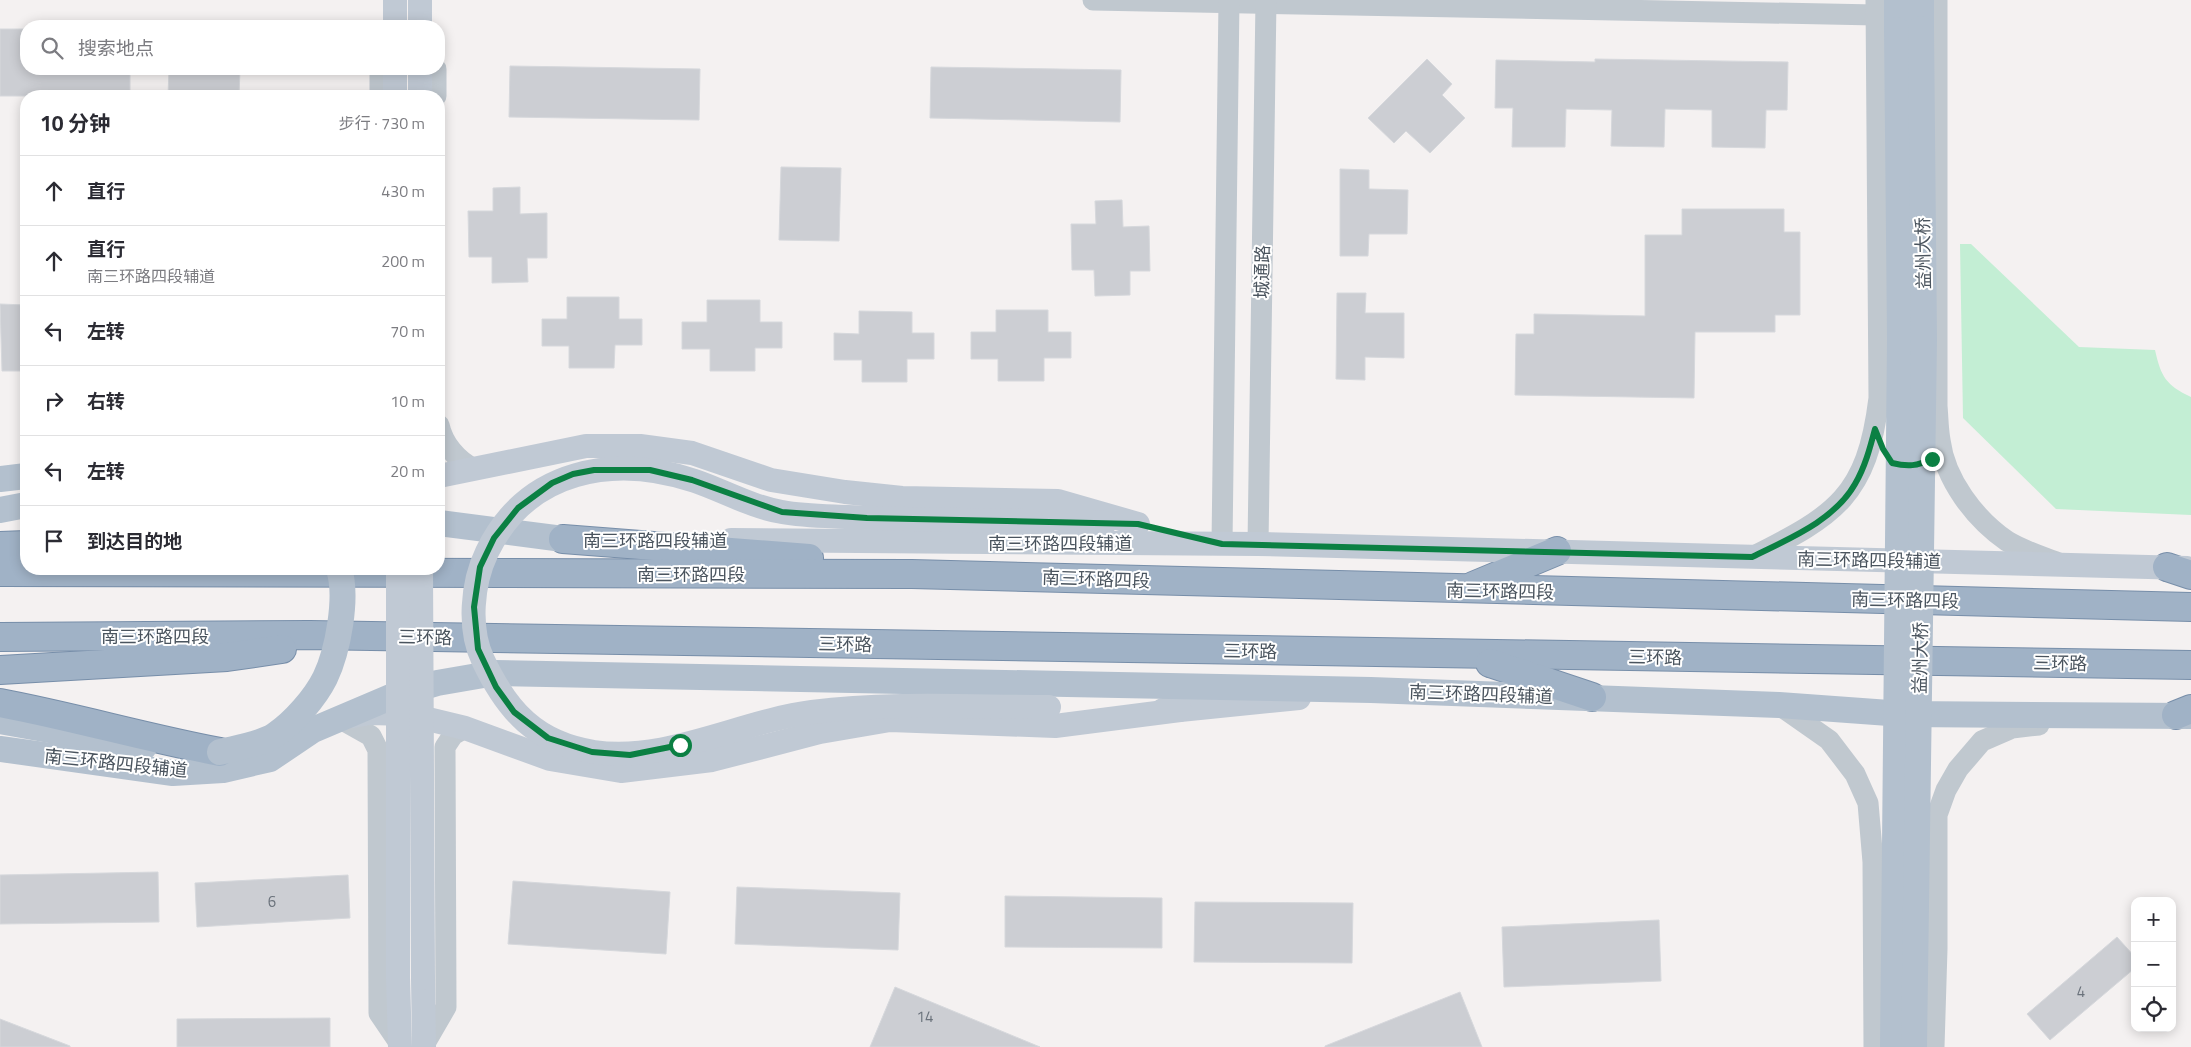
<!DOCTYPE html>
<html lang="zh">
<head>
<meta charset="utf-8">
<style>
	:root { --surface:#fff; --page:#f2f2f3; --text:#2b2b33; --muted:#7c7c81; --line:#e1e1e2 }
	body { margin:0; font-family:"Titillium Web","Noto Sans SC",sans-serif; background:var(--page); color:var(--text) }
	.controls { position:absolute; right:15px; bottom:15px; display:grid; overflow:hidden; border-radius:10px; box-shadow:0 2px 12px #0003 }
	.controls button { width:45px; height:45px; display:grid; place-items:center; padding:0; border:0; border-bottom:1px solid var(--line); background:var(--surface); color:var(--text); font:25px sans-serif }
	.stop { position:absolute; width:15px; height:15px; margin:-11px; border:4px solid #0b8043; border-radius:50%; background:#fff }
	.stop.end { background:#0b8043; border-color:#fff; box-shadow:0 1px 5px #0008 }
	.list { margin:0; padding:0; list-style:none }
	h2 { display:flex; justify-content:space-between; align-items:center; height:65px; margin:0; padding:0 20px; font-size:21px }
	h2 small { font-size:16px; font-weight:400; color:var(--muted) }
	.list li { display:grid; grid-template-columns:32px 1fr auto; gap:15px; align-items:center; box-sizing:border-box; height:70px; padding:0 20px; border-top:1px solid var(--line) }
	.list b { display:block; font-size:19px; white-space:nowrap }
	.list p { margin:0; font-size:16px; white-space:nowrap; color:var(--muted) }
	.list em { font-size:16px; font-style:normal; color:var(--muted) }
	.icon { flex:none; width:28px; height:28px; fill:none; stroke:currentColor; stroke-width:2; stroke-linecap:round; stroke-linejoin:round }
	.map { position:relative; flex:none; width:2191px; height:1047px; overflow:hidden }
	.search { position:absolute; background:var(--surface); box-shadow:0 2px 12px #0003; left:20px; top:20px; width:425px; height:55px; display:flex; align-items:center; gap:12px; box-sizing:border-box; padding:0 18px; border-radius:20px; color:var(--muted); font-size:19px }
	.panel { position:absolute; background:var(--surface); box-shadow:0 2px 12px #0003; left:20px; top:90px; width:425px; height:485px; border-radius:20px }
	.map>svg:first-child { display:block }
</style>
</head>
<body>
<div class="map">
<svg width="2191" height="1047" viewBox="0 0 2191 1047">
	<rect width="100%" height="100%" fill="#f4f1f1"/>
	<!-- green -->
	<path fill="#c3eed4" d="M1960,244H1971L2079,347L2155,350C2161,377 2166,385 2191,397V515L2056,509L1963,418Z"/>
	<!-- building -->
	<g fill="#ccced3" stroke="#d6d8dc">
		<polygon points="0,29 26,29 26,69 120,69 120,73 130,73 130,96 0,96"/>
		<polygon points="1427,59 1452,84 1442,95 1465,118 1430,153 1406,131 1394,143 1368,118"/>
		<polygon points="1595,59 1788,62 1787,110 1766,110 1765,148 1712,147 1712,110 1665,109 1664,147 1611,146 1612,110 1566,109 1565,147 1512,147 1513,108 1495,108 1496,60 1595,62"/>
		<polygon points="510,66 700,69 699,120 509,117"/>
		<polygon points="931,67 1121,70 1120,122 930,118"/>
		<polygon points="169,69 240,69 239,96 168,96"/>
		<polygon points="781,167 841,168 839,241 779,240"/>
		<polygon points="1340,169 1369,170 1369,189 1408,190 1407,234 1369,234 1368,256 1340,256"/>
		<polygon points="520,187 520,214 547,213 547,258 527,258 528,282 492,283 492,257 469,257 468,211 493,211 493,188"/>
		<polygon points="1122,200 1123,227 1149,226 1150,271 1130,271 1130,295 1095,296 1094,270 1072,270 1071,224 1096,224 1095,201"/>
		<polygon points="1682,209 1784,209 1784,232 1800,232 1800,315 1775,315 1775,332 1695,332 1694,398 1515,395 1516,334 1534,334 1534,314 1645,316 1645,235 1682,235"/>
		<polygon points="1337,293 1366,293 1365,313 1404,313 1404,358 1365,357 1365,380 1336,379"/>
		<polygon points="567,297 619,297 619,319 642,319 642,345 615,345 614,368 569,368 569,346 542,346 542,319 567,319"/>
		<polygon points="707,300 760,300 760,322 782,322 782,348 755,348 755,371 710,371 710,349 682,349 682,322 707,322"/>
		<polygon points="0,304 26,305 26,371 2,371"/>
		<polygon points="996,310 1048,310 1048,332 1071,332 1071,358 1044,358 1044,381 998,381 998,359 971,359 971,332 996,332"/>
		<polygon points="859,311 912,312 912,333 934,333 934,359 907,359 907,382 862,382 862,360 834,360 834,333 859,334"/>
		<polygon points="158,872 159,922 0,924 0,875"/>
		<polygon points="348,875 350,918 197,927 195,883"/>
		<polygon points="513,881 670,892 666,954 508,944"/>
		<polygon points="737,887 900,893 898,950 735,944"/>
		<polygon points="1005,896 1162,898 1162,948 1005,947"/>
		<polygon points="1195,902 1353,903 1352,963 1194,962"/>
		<polygon points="1659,920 1661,981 1504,987 1502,927"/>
		<polygon points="2117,937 2135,957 2135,968 2050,1040 2027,1014"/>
		<polygon points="895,987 1040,1047 870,1047"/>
		<polygon points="1460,992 1482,1047 1325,1047 1325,1046"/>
		<polygon points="330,1018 330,1047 177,1047 177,1019"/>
		<polygon points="0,1019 70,1046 70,1047 0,1047"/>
	</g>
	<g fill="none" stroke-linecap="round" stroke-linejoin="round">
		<defs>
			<g id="trunk">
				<polyline points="563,539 809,558"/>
				<polyline points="0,546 26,545"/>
				<polyline points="2167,567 2191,575"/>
				<polyline points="0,572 912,574 2191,607"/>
				<polyline points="1473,586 1557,551"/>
				<polyline points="0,637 310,635 2191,665"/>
				<polyline points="1490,663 1592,697"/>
				<polyline points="0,670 227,657 282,649"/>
				<path d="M0,703C74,717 146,738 220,752"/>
				<polyline points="2176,715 2191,709"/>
			</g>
		</defs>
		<!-- trunk casing -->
		<use href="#trunk" stroke="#778ea9" stroke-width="30"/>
		<!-- tertiary -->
		<g stroke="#c0c8cf" stroke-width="21">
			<polyline points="1093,0 1876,15"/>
			<path d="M1937,0V406C1938,417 1938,429 1940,440C1945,480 1975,519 2007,541C2023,551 2044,557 2061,564"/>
			<polyline points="380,69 380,96"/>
			<polyline points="436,69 436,96"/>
			<path d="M439,425C443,444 457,460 474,469"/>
			<polyline points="1222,544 1229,0"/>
			<polyline points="1258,544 1266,0"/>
			<path d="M1752,557C1836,515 1867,496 1879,398L1876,0"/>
			<polyline points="1779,705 1829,740 1855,774 1868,803 1873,862 1874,1047"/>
			<polyline points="339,718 371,736 378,750 379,1013 400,1044"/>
			<polyline points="424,1045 446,1007 445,747 453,735 465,728"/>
			<polyline points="1934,1047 1937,949 1937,815 1946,790 1958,769 1982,741 2012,728 2039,725"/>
		</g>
		<!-- secondary -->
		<g stroke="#c0c9d4" stroke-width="24">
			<polyline points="395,0 395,26"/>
			<polyline points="420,0 420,26"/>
			<polyline points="395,69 395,96"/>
			<polyline points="420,69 420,96"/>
			<polyline points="439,476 586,446 640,446 692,453 771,480 845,492 902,498 1058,501 1138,524"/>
			<polyline points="1032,521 1105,523"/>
			<polyline points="731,540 1258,544 2187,568"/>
			<polyline points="1163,710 1180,710 1299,698"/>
			<polyline points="353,716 370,713 407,714 465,728 550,759 621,771 712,760 820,732 890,720 1055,726 1180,710"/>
			<polyline points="398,977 400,1047"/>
			<polyline points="423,978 424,1047"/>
		</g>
		<!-- primary -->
		<g stroke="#b3c0ce" stroke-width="26">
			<polyline points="1897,0 1897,30"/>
			<polyline points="1921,29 1921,0"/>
			<polyline points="0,479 26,476"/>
			<polyline points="0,510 26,505"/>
			<polyline points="439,523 563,539"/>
			<polyline points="0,721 144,747"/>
			<polyline points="0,749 173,773 223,770 270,759 313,730 393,696 437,683 495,673 1371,690 1779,705 1903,714 2191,716"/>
		</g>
		<!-- trunk -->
		<use href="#trunk" stroke="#a0b2c6" stroke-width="28"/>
		<!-- secondary-bridge -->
		<g stroke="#c0c9d4" stroke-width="24">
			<path d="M1032,521C971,520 909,520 848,517C826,516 803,516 782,512C752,507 724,491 695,481C614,454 527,469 487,552C472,583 468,629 483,660C507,711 536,743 594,752C666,763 741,721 812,712C890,702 970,707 1049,707"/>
			<polyline points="398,569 398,977"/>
			<polyline points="421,569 423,978"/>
		</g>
		<!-- primary-bridge -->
		<g stroke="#b3c0ce" stroke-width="26">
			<path d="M220,752C236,748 262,744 275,735C294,722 315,698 325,678C338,651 348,597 339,569"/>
			<polyline points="1893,1047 1900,339 1897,30"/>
			<polyline points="1914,1047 1924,339 1921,29"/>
		</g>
	</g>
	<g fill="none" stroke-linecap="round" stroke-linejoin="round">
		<!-- route -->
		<path stroke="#0b8043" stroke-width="6" d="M680,745L630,755L592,752L548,738L514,712L496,687L478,649L474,607L480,567L494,538L518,508L552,483L573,474L594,470H650L692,480L782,512L867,518L1138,524L1222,544L1752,557C1788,539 1834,521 1855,484C1865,467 1870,448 1875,429L1883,449L1892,463C1908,467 1917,466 1932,459"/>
	</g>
	<g text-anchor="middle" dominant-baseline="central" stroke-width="4" stroke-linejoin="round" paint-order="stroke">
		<!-- number labels -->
		<g font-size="15" fill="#6a727b">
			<text x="272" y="901">6</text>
			<text x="2081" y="991">4</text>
			<text x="925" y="1016">14</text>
		</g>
		<!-- street labels -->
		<g font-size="18" fill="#4a545e" stroke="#fff">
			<text transform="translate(1923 253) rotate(-91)">益州大桥</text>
			<text transform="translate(1262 272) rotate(-89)">城通路</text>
			<text x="655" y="540">南三环路四段辅道</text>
			<text x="1060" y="543">南三环路四段辅道</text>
			<text transform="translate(1869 560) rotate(1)">南三环路四段辅道</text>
			<text x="691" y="574">南三环路四段</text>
			<text transform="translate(1096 579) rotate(2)">南三环路四段</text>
			<text transform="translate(1500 591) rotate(1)">南三环路四段</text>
			<text transform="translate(1905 600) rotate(1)">南三环路四段</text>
			<text x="155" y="636">南三环路四段</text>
			<text transform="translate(425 637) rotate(1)">三环路</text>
			<text transform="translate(845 644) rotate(1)">三环路</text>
			<text transform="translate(1250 651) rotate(1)">三环路</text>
			<text transform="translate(1655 657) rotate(1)">三环路</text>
			<text transform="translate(1920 658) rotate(-89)">益州大桥</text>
			<text transform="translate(2060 663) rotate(1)">三环路</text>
			<text transform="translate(1481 694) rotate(2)">南三环路四段辅道</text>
			<text transform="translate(116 763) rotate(6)">南三环路四段辅道</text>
		</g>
	</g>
</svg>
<div class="controls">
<button>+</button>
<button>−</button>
<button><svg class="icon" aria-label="locate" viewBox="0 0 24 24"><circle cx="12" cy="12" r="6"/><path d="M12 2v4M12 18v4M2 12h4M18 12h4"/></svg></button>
</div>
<div class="stop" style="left:680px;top:745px"></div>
<div class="stop end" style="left:1932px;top:459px"></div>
<div class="search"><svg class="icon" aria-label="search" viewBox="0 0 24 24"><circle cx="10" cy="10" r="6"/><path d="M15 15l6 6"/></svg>搜索地点</div>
<section class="panel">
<h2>10 分钟<small>步行 · 730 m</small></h2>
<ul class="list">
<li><svg class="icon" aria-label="ahead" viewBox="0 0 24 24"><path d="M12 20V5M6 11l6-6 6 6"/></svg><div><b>直行</b></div><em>430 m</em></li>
<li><svg class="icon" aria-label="ahead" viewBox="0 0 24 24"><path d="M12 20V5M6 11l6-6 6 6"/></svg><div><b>直行</b><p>南三环路四段辅道</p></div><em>200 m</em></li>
<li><svg class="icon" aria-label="left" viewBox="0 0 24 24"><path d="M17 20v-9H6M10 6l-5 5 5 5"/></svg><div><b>左转</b></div><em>70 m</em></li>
<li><svg class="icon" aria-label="right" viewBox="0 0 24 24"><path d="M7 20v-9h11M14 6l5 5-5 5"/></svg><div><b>右转</b></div><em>10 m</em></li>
<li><svg class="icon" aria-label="left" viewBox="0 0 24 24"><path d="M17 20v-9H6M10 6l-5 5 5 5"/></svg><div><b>左转</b></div><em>20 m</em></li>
<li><svg class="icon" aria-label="arrive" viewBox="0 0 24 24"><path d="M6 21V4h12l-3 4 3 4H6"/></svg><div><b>到达目的地</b></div></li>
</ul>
</section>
</div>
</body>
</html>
